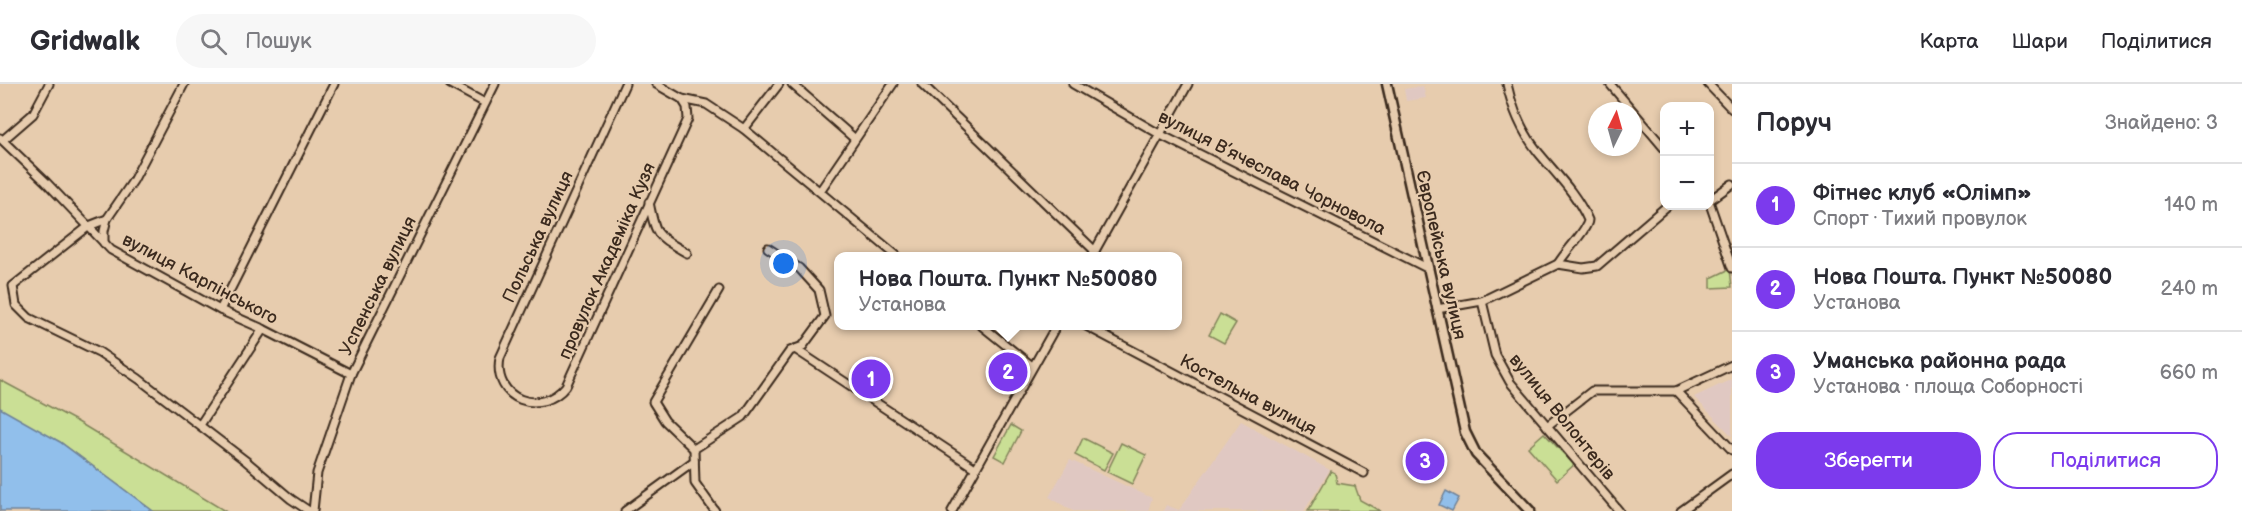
<!DOCTYPE html>
<html lang="uk">
<head>
<meta charset="utf-8">
<style>
	:root { --surface:#fff; --page:#f7f7f7; --text:#2b2b33; --muted:#7c7c81; --line:#e1e1e2; --accent:#7c3aed }
	body { margin:0; font-family:"Balsamiq Sans",sans-serif; background:var(--page); color:var(--text) }
	.controls { position:absolute; right:18px; top:18px; display:grid; overflow:hidden; border-radius:12px; box-shadow:0 3px 9px #0003 }
	.controls button { width:54px; height:54px; display:grid; place-items:center; padding:0; border:0; border-bottom:2px solid var(--line); background:var(--surface); color:var(--text); font:30px sans-serif }
	.compass { position:absolute; left:1588px; top:18px; width:54px; height:54px; border-radius:50%; background:var(--surface); box-shadow:0 3px 9px #0003; rotate:5deg }
	.you { position:absolute; left:784px; top:180px; width:21px; height:21px; margin:-15px; border:4px solid #fff; border-radius:50%; background:#1a73e8; box-shadow:0 0 0 9px #1a73e833 }
	.badge { display:grid; place-items:center; width:39px; height:39px; border-radius:50%; background:var(--accent); color:#fff; font-size:20px; font-weight:700 }
	.pin { position:absolute; translate:-50% -50%; border:3px solid #fff; box-shadow:0 2px 6px #0006 }
	.popup { position:absolute; left:834px; top:168px; width:348px; height:78px; box-sizing:border-box; display:grid; place-content:center; border-radius:12px; background:var(--surface); filter:drop-shadow(0 2px 4px #0005); font-size:20px; white-space:nowrap; color:var(--muted) }
	.popup b { font-size:22px; color:var(--text) }
	.popup::after { content:''; position:absolute; left:50%; top:100%; margin-left:-12px; border:12px solid transparent; border-top-color:var(--surface) }
	.list { margin:0; padding:0; list-style:none }
	h2 { display:flex; justify-content:space-between; align-items:center; height:78px; margin:0; padding:0 24px; font-size:26px }
	h2 small { font-size:20px; font-weight:400; color:var(--muted) }
	.list li { display:grid; grid-template-columns:39px 1fr auto; gap:18px; align-items:center; box-sizing:border-box; height:84px; padding:0 24px; border-top:2px solid var(--line) }
	.list b { display:block; font-size:22px; white-space:nowrap }
	.list p { margin:0; font-size:20px; white-space:nowrap; color:var(--muted) }
	.list em { font-size:20px; font-style:normal; color:var(--muted) }
	.actions { display:flex; gap:12px; padding:18px 24px }
	.actions a { flex:1; padding:14px 0; border:2px solid var(--accent); border-radius:24px; text-align:center; font-size:21px; color:var(--accent) }
	.actions .main { background:var(--accent); color:#fff }
	.icon { flex:none; width:33px; height:33px; fill:none; stroke:currentColor; stroke-width:2; stroke-linecap:round; stroke-linejoin:round }
	.map { position:relative; flex:none; width:1732px; height:427px; overflow:hidden }
	header { display:flex; align-items:center; gap:36px; box-sizing:border-box; height:84px; padding:0 30px; background:var(--surface); border-bottom:2px solid var(--line) }
	header strong { font-size:28px }
	nav { display:flex; gap:33px; margin-inline-start:auto; font-size:21px }
	.search { width:420px; height:54px; background:var(--page); display:flex; align-items:center; gap:15px; box-sizing:border-box; padding:0 21px; border-radius:33px; color:var(--muted); font-size:22px }
	main { display:flex }
	aside { flex:1; background:var(--surface) }
	.map>svg:first-child { display:block }
</style>
</head>
<body>
<header>
<strong>Gridwalk</strong>
<div class="search"><svg class="icon" aria-label="search" viewBox="0 0 24 24"><circle cx="10" cy="10" r="6"/><path d="M15 15l6 6"/></svg>Пошук</div>
<nav><a>Карта</a><a>Шари</a><a>Поділитися</a></nav>
</header>
<main>
<div class="map">
<svg width="1732" height="427" viewBox="0 0 1732 427">
	<rect width="100%" height="100%" fill="#e7ccae"/>
	<filter id="ink" filterUnits="userSpaceOnUse"><feTurbulence type="fractalNoise" baseFrequency=".0167" numOctaves="2"/><feDisplacementMap in="SourceGraphic" scale="12" xChannelSelector="R" yChannelSelector="G"/><feConvolveMatrix kernelMatrix="1 2 1 2 8 2 1 2 1" color-interpolation-filters="sRGB"/></filter>
	<g filter="url(#ink)">
		<!-- built -->
		<g fill="#e0c8c2">
			<polygon points="1423,2 1426,14 1406,17 1404,5"/>
			<polygon points="1732,295 1732,352 1694,313"/>
			<polygon points="1241,337 1330,386 1304,427 1163,427 1166,421 1179,426"/>
			<polygon points="1070,376 1152,414 1148,427 1073,427 1049,413"/>
		</g>
		<!-- green -->
		<g fill="#cadf95" stroke="#82845a" stroke-width="1.5">
			<polygon points="1730,185 1732,203 1711,204 1711,194"/>
			<polygon points="1220,230 1236,239 1224,259 1209,251"/>
			<polygon points="0,296 78,338 225,427 153,427 60,358 4,329 0,324"/>
			<polygon points="1011,341 1021,347 1005,378 994,372"/>
			<polygon points="1544,349 1574,381 1557,396 1528,363"/>
			<polygon points="1083,354 1113,369 1104,386 1075,371"/>
			<polygon points="1121,359 1146,371 1132,400 1107,388"/>
			<polygon points="1331,387 1335,389 1337,399 1355,402 1360,416 1380,427 1308,427"/>
		</g>
		<!-- water -->
		<g fill="#91bfeb" stroke="#6f8399" stroke-width="1.5">
			<polygon points="0,324 60,358 153,427 0,427"/>
			<polygon points="1446,407 1459,414 1452,427 1439,421"/>
		</g>
		<g fill="none" stroke-linecap="round" stroke-linejoin="round">
			<defs>
				<g id="minor">
					<polyline points="184,0 133,97 107,135 89,142 13,202 16,221 29,234 99,268 139,295 246,377 291,415 309,427"/>
					<polyline points="450,0 485,19"/>
					<path d="M625,0L500,274C492,316 541,333 566,302L688,35L687,23L682,15"/>
					<polyline points="656,0 682,15 706,20 744,45 897,172"/>
					<polyline points="792,0 855,55"/>
					<polyline points="922,0 1095,167"/>
					<polyline points="1073,0 1161,51 1427,184"/>
					<path d="M1507,0C1512,24 1523,49 1538,68C1556,90 1576,109 1588,136C1588,145 1564,169 1558,180"/>
					<polyline points="1610,0 1664,64"/>
					<polyline points="1708,0 1732,25"/>
					<polyline points="744,45 779,0"/>
					<polyline points="0,54 46,98 111,166 220,226 263,245 351,290"/>
					<polyline points="3,56 33,30 49,0"/>
					<polyline points="820,107 893,0"/>
					<polyline points="1710,116 1732,100"/>
					<path d="M649,118C656,153 656,151 687,169"/>
					<polyline points="1710,120 1732,184"/>
					<polyline points="104,159 104,147 107,135"/>
					<polyline points="1092,172 1188,0"/>
					<polyline points="1482,217 1495,271 1510,298 1619,427"/>
					<polyline points="1437,225 1482,217 1558,180 1583,184 1597,182 1667,122"/>
					<polyline points="220,226 334,0"/>
					<polyline points="982,242 1032,282"/>
					<polyline points="1086,242 1364,389"/>
					<polyline points="795,265 975,384"/>
					<polyline points="1676,307 1732,366"/>
					<polyline points="200,341 263,245"/>
					<polyline points="1547,342 1592,307 1676,307 1732,281"/>
					<polyline points="694,365 665,337 653,318 719,206"/>
					<polyline points="313,427 317,389 351,290 495,0"/>
					<polyline points="625,427 694,377"/>
					<polyline points="715,427 695,399 694,365 743,333 790,267 803,262 825,232 819,206 799,184 768,164"/>
					<polyline points="952,427 1056,242"/>
					<polyline points="1681,427 1732,390"/>
				</g>
				<polyline id="major" points="1387,0 1465,348 1476,370 1530,427"/>
			</defs>
			<!-- minor casing -->
			<use href="#minor" stroke="#3b2a1e" stroke-width="11"/>
			<!-- major casing -->
			<use href="#major" stroke="#3b2a1e" stroke-width="13"/>
			<!-- minor -->
			<use href="#minor" stroke="#e7ccae" stroke-width="7"/>
			<!-- major -->
			<use href="#major" stroke="#e7ccae" stroke-width="8"/>
		</g>
	</g>
	<g text-anchor="middle" dominant-baseline="central" stroke-width="4.5" stroke-linejoin="round" paint-order="stroke">
		<!-- street labels -->
		<g font-size="18" fill="#3b2a1e" stroke="#e7ccae">
			<text transform="translate(1272 89) rotate(27)">вулиця В’ячеслава Чорновола</text>
			<text transform="translate(538 153) rotate(-65)">Польська вулиця</text>
			<text transform="translate(1441 171) rotate(77)">Європейська вулиця</text>
			<text transform="translate(607 177) rotate(-66)">провулок Академіка Кузя</text>
			<text transform="translate(200 195) rotate(28)">вулиця Карпінського</text>
			<text transform="translate(378 202) rotate(-64)">Успенська вулиця</text>
			<text transform="translate(1248 311) rotate(28)">Костельна вулиця</text>
			<text transform="translate(1562 333) rotate(51)">вулиця Волонтерів</text>
		</g>
	</g>
</svg>
<div class="controls">
<button>+</button>
<button>−</button>
</div>
<svg class="compass" viewBox="-18 -18 36 36"><path d="M0-13l5 13h-10z" fill="#e53935"/><path d="M0 13l5-13h-10z" fill="#7c7c81"/></svg>
<div class="you"></div>
<div class="pin badge" style="left:871px;top:295px">1</div>
<div class="pin badge" style="left:1008px;top:288px">2</div>
<div class="popup"><b>Нова Пошта. Пункт №50080</b>Установа</div>
<div class="pin badge" style="left:1425px;top:377px">3</div>
</div>
<aside>
<h2>Поруч<small>Знайдено: 3</small></h2>
<ul class="list">
<li><span class="badge">1</span><div><b>Фітнес клуб «Олімп»</b><p>Спорт · Тихий провулок</p></div><em>140 m</em></li>
<li><span class="badge">2</span><div><b>Нова Пошта. Пункт №50080</b><p>Установа</p></div><em>240 m</em></li>
<li><span class="badge">3</span><div><b>Уманська районна рада</b><p>Установа · площа Соборності</p></div><em>660 m</em></li>
</ul>
<div class="actions"><a class="main">Зберегти</a><a>Поділитися</a></div>
</aside>
</main>
</body>
</html>
